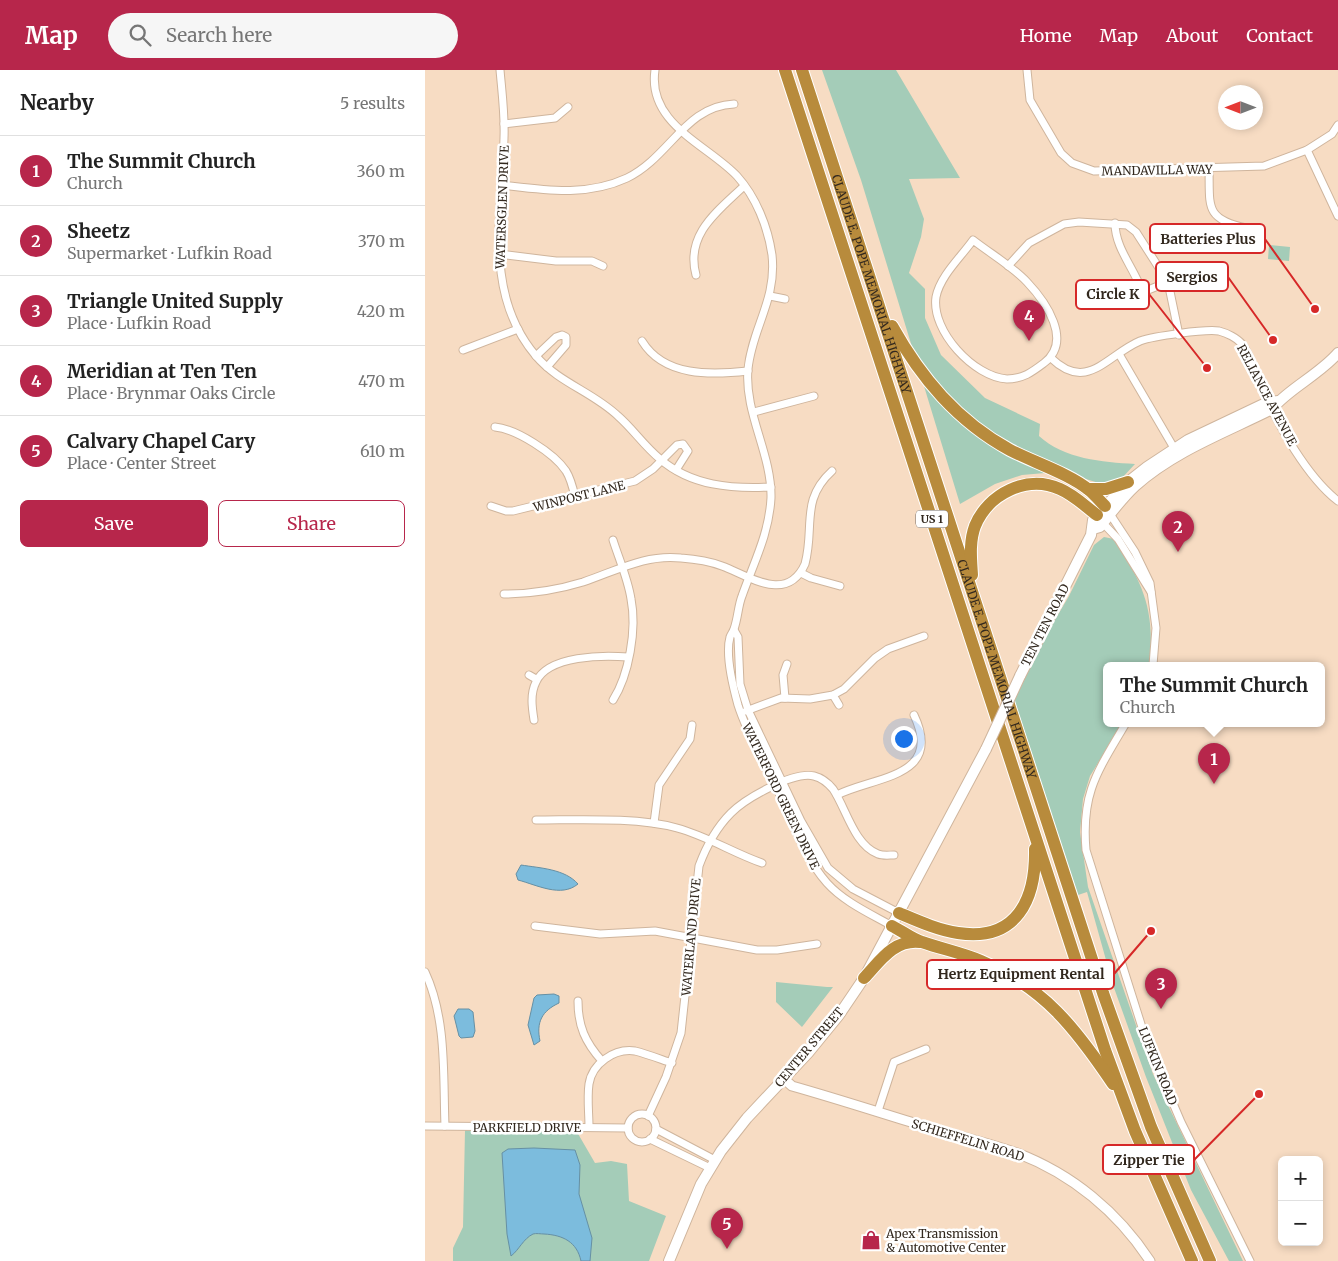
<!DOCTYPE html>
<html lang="en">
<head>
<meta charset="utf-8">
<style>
	:root { --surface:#fff; --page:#f6f6f6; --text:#222; --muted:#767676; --line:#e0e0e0; --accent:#b7264b }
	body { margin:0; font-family:Merriweather,serif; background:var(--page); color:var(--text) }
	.controls { position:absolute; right:15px; bottom:15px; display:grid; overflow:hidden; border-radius:8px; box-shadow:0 2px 8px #0003 }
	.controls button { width:45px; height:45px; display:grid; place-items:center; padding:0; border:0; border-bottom:1px solid var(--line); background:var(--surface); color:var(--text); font:25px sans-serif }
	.compass { position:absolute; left:793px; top:15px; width:45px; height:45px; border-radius:50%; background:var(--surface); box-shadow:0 2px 8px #0003; rotate:270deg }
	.you { position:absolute; left:478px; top:668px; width:18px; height:18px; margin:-12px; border:4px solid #fff; border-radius:50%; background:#1a73e8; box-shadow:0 0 0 8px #1a73e833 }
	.badge { display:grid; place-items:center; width:32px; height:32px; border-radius:50%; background:var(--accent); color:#fff; font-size:16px; font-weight:700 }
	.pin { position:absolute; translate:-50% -41px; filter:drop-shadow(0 1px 2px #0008) }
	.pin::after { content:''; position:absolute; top:26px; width:18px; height:15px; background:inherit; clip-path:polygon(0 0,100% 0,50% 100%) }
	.popup { position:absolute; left:678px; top:592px; width:222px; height:65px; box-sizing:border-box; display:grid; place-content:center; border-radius:8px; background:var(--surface); filter:drop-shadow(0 1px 4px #0005); font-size:16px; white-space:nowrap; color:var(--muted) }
	.popup b { font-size:19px; color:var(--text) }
	.popup::after { content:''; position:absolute; left:50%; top:100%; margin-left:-10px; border:10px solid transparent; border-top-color:var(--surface) }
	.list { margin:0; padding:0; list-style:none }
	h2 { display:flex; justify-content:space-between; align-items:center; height:65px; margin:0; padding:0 20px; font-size:21px }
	h2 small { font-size:16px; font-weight:400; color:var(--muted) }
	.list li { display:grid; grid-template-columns:32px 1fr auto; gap:15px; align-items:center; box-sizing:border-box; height:70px; padding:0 20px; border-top:1px solid var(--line) }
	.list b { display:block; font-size:19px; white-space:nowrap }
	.list p { margin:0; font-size:16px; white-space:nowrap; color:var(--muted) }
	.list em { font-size:16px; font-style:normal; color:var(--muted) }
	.actions { display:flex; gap:10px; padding:15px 20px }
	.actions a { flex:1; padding:11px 0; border:1px solid var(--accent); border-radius:8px; text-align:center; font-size:18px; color:var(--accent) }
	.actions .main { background:var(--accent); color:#fff }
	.icon { flex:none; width:28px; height:28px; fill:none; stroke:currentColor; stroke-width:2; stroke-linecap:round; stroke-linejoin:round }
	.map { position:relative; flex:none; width:913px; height:1191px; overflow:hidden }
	header { display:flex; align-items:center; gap:30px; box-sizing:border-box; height:70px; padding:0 25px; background:var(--accent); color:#fff }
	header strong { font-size:24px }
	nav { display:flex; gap:28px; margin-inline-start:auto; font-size:18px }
	.search { width:350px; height:45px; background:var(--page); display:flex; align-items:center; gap:12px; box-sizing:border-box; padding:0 18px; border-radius:28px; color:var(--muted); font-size:19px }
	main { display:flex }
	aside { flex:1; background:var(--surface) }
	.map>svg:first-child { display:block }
</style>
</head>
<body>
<header>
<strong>Map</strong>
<div class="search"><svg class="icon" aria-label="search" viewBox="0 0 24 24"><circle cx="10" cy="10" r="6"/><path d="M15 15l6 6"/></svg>Search here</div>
<nav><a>Home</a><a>Map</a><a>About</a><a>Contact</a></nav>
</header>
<main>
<aside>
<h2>Nearby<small>5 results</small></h2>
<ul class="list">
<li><span class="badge">1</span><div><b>The Summit Church</b><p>Church</p></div><em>360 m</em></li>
<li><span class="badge">2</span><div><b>Sheetz</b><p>Supermarket · Lufkin Road</p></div><em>370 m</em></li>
<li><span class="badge">3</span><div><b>Triangle United Supply</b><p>Place · Lufkin Road</p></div><em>420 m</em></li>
<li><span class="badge">4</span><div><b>Meridian at Ten Ten</b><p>Place · Brynmar Oaks Circle</p></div><em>470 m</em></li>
<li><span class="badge">5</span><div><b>Calvary Chapel Cary</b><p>Place · Center Street</p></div><em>610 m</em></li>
</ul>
<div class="actions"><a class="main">Save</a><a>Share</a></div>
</aside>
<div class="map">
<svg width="913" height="1191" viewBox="0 0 913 1191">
	<rect width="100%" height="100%" fill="#f7dcc3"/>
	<!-- green -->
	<g fill="#a4ccb8">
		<path d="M397,0H471L535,108L484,109L499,149L496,167L484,203L500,219V248L516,285L560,328L615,354L614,366C639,389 677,392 710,394L697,408L677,414L651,406L620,403L597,405L570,414L535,434L436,110Z"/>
		<polygon points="844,175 865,177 864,191 843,189"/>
		<path d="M679,467L689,469C718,513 731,541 724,595H682V653H698L665,706L658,729L655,762L663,817L728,1004L818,1191H804L766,1120L721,1007L688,915L662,822L653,825L589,629L612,580L644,526L669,475Z"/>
		<polygon points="351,912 402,917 408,917 377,957 351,932"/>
		<polygon points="40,1060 152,1062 170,1093 186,1091 202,1094 204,1131 241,1146 224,1191 28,1191 28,1178 38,1157"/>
	</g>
	<!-- water -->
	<g fill="#7cbcdd" stroke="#6690a4">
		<path d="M96,795C115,798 140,799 153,814C136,828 112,815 93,810L91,804Z"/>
		<path d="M129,924L134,926V933C117,941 111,952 115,971L109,975L103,955L109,928L112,925Z"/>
		<polygon points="33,939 44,939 48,942 50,961 48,967 36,968 34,966 29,946"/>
		<path d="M109,1078L150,1080L155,1095L154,1124L167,1168L165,1191H156C152,1172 138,1165 119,1164C116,1164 111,1163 108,1164C98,1169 94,1180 86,1186L82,1164L77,1083L83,1079Z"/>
	</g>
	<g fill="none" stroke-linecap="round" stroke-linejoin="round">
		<defs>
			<g id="minor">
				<path d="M75,0C77,23 80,45 79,68C77,143 58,224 111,286C134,313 168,322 193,346C208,359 219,376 235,389C266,416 307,419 346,417"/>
				<path d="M230,0C222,54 283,75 312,106C331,127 343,157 347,185C352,230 327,258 323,299C319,343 347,384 346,428C344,464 329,492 317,526C313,536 313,548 309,559C308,562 306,564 305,567C300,585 308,617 313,635C322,664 339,691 352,719C367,750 379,787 402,813C419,832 446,844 467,856"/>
				<polyline points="602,0 605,30 636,83 647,93 669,101 839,96 882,80 907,64 913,55"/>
				<polyline points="79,54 130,48 143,37"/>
				<polyline points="882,80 913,146"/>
				<path d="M784,98C785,136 779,149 821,158"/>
				<path d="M77,115C120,120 161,127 202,108C245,87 260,36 309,34"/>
				<path d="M690,153C690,178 709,198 717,221"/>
				<path d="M548,170C566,184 587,196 602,212C621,232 648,271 619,293C607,302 598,309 582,309C549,307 506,261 511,227C515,206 536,187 548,170Z"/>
				<polyline points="74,184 131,191 167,191 178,196"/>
				<polyline points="583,196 604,173 639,154 654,152 702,155 711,162 743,212 754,265"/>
				<path d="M271,205C260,164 293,141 319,116"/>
				<polyline points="345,226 360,229"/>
				<polyline points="670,235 723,220 743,212"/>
				<path d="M217,271C239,307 286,305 323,301"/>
				<polyline points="38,280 93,259"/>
				<polyline points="694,284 749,378"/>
				<polyline points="111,286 131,267 137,265 141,267 141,275 122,297"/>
				<path d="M626,288C662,323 682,285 715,271C729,266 780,259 794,261C802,263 812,268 817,274C827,286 830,305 837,319C853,355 882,407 913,431"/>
				<polyline points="329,342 389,326"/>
				<path d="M70,357C91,359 129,383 141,401C146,409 148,418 150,427"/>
				<polyline points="66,436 81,441 88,441 210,411 228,399 252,375 258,374 263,381 251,400"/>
				<polyline points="683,441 710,482 725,513 731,558 728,595"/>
				<polyline points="676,451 693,469 726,522"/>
				<polyline points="376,503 386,508 415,516"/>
				<path d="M79,524C105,524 132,520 158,512C191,501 220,484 256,488C270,489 284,491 297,496C324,506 362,534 380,494C390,457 375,430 407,401"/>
				<polyline points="309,560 313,567 315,614 323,640 376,751 403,798 428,819 474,843"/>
				<polyline points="104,605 111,609"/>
				<polyline points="408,625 414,635"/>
				<polyline points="360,628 358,605 362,594"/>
				<path d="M188,630C204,605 212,559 206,529C203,509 194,489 188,470"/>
				<polyline points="321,641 356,628 385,629 408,625 419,619 450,588 463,579 499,566"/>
				<path d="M109,650C107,637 105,624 111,612C123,585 179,585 203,587"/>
				<path d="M701,653C673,701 656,722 661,780L721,970L756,1052L825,1191"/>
				<path d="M412,725C450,706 519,708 489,645"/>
				<path d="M111,750C154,750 212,747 252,758C282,766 308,783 337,793"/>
				<polyline points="229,753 234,715 265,669 267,655"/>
				<polyline points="110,856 175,864 230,861 332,880 352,880 392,874"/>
				<path d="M0,902C22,949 18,1005 20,1056"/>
				<path d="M153,931C153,956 160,972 177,991"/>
				<polyline points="453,1041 469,992 501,979"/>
				<circle cx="217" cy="1058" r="14"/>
				<path d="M223,1046L241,1007L256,963L274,796C281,777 291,758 306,743C320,729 368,701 389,706C397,708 403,713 408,719C421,738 429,775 453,784C458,786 464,785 469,785"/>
				<polyline points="0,1056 203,1058"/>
				<path d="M164,1057C164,1043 162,1028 164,1014C167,994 189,978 210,981C222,984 235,989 247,993"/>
				<polyline points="231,1059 290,1090"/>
				<polyline points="225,1069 285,1098"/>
			</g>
			<path id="tertiary" d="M359,1009L367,1016C413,1029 459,1044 505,1058C534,1066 564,1073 592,1083C647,1104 693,1142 725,1191"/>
			<g id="secondary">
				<path d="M668,459L675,457C686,443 697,428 710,416C749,381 801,362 847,339C863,319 894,305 913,283"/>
				<polyline points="595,606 666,465 668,450 703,412 722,397 763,370 843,332 854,331"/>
				<polyline points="244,1191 276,1114 296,1081 322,1048 383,983 414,945 439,908 561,679"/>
			</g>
			<g id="motorway">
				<polyline points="360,0 680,980 710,1061 767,1191"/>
				<path id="s1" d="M377,0L678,923L726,1057L785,1191"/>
				<path d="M467,256C496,308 532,351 585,380C608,392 645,404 664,420C670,425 675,431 680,436"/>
				<polyline points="663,419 681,419 703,412"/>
				<path d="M547,505C546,489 544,472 550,456C563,424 602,404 635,419C649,425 660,436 672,445"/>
				<path d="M474,843C493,851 513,860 533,863C592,872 611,829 610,779"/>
				<path d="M467,856C477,861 487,869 497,872C517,879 537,883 556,891C619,917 651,959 688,1014"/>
				<path d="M439,908C455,891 469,869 495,872"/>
			</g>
		</defs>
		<!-- minor casing -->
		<use href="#minor" stroke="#cfb59d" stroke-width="9"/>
		<!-- tertiary casing -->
		<use href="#tertiary" stroke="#cfb59d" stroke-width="11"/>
		<!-- secondary casing -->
		<use href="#secondary" stroke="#cfb59d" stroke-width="12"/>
		<!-- motorway casing -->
		<use href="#motorway" stroke="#fff" stroke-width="14"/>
		<!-- minor -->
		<use href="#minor" stroke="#fff" stroke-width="7"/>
		<!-- tertiary -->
		<use href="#tertiary" stroke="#fff" stroke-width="9"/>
		<!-- secondary -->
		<use href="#secondary" stroke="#fff" stroke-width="10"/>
		<!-- motorway -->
		<use href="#motorway" stroke="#b88b3c" stroke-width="12"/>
		<defs>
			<polyline id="secondary-bridge" points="561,679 595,606"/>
		</defs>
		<!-- secondary-bridge casing -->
		<use href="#secondary-bridge" stroke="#cfb59d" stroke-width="12" stroke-linecap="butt"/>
		<!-- secondary-bridge -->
		<use href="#secondary-bridge" stroke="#fff" stroke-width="10"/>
	</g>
	<!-- icons -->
	<defs>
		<symbol id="shop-bare" viewBox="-9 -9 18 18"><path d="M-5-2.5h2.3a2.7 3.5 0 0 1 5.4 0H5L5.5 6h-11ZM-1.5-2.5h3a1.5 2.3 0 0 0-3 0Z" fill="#b7264b" stroke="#fff" stroke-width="2.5" paint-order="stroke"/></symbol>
	</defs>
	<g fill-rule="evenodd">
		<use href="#shop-bare" x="432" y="1156" width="28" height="28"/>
	</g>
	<g text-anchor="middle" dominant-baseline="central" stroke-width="5" stroke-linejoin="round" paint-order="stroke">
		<!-- shield labels -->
		<rect fill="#fff" stroke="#706862" stroke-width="1" x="491" y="440.5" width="32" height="17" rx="4"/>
		<g font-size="11" font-weight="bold" fill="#32281e">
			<text x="507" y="449">US 1</text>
		</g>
		<!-- street labels -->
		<g font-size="12" fill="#32281e" stroke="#fff">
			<text transform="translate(732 100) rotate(-1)">MANDAVILLA WAY</text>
			<text transform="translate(77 137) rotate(-88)">WATERSGLEN DRIVE</text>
			<text stroke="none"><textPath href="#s1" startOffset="225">CLAUDE E. POPE MEMORIAL HIGHWAY</textPath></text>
			<text transform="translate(842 325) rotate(62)">RELIANCE AVENUE</text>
			<text transform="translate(154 426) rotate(-14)">WINPOST LANE</text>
			<text transform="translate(620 555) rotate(-63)">TEN TEN ROAD</text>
			<text stroke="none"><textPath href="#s1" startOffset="630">CLAUDE E. POPE MEMORIAL HIGHWAY</textPath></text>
			<text transform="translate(356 726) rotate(64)">WATERFORD GREEN DRIVE</text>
			<text transform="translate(266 867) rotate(-85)">WATERLAND DRIVE</text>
			<text transform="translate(384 977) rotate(-50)">CENTER STREET</text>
			<text transform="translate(733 996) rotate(68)">LUFKIN ROAD</text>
			<text x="102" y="1057">PARKFIELD DRIVE</text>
			<text transform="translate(543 1070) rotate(17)">SCHIEFFELIN ROAD</text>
		</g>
		<!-- poi labels -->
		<g font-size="12" fill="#32281e" stroke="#fff" text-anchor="start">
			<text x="461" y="1163">Apex Transmission<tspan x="461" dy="14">&amp; Automotive Center</tspan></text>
		</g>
	</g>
	<!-- callouts -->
	<path fill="none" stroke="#d62828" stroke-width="2" d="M890 239L840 169M848 270L803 207M782 298L724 224M726 861L689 904M834 1024L769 1090"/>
	<g fill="#d62828" stroke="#fff" stroke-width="2">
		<circle cx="890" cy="239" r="5"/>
		<circle cx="848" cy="270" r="5"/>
		<circle cx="782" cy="298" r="5"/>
		<circle cx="726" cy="861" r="5"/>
		<circle cx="834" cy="1024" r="5"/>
	</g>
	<g fill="#fff" stroke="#d62828" stroke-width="2">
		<rect x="725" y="154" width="115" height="29" rx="5"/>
		<rect x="731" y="192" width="72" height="29" rx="5"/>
		<rect x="651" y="210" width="73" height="29" rx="5"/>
		<rect x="502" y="890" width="187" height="29" rx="5"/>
		<rect x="678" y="1075" width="91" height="29" rx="5"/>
	</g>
	<g font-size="14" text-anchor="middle" font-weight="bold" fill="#32281e">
		<text x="783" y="174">Batteries Plus</text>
		<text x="767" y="212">Sergios</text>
		<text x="688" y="229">Circle K</text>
		<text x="596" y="909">Hertz Equipment Rental</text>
		<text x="724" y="1095">Zipper Tie</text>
	</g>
</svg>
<div class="controls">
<button>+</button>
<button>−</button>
</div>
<svg class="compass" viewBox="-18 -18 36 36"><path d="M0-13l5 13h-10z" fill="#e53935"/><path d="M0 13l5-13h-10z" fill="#767676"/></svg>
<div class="you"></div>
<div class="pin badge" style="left:789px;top:714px">1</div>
<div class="popup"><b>The Summit Church</b>Church</div>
<div class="pin badge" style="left:753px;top:482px">2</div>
<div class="pin badge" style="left:736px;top:939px">3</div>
<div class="pin badge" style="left:604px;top:271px">4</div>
<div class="pin badge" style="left:302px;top:1179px">5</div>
</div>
</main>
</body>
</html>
